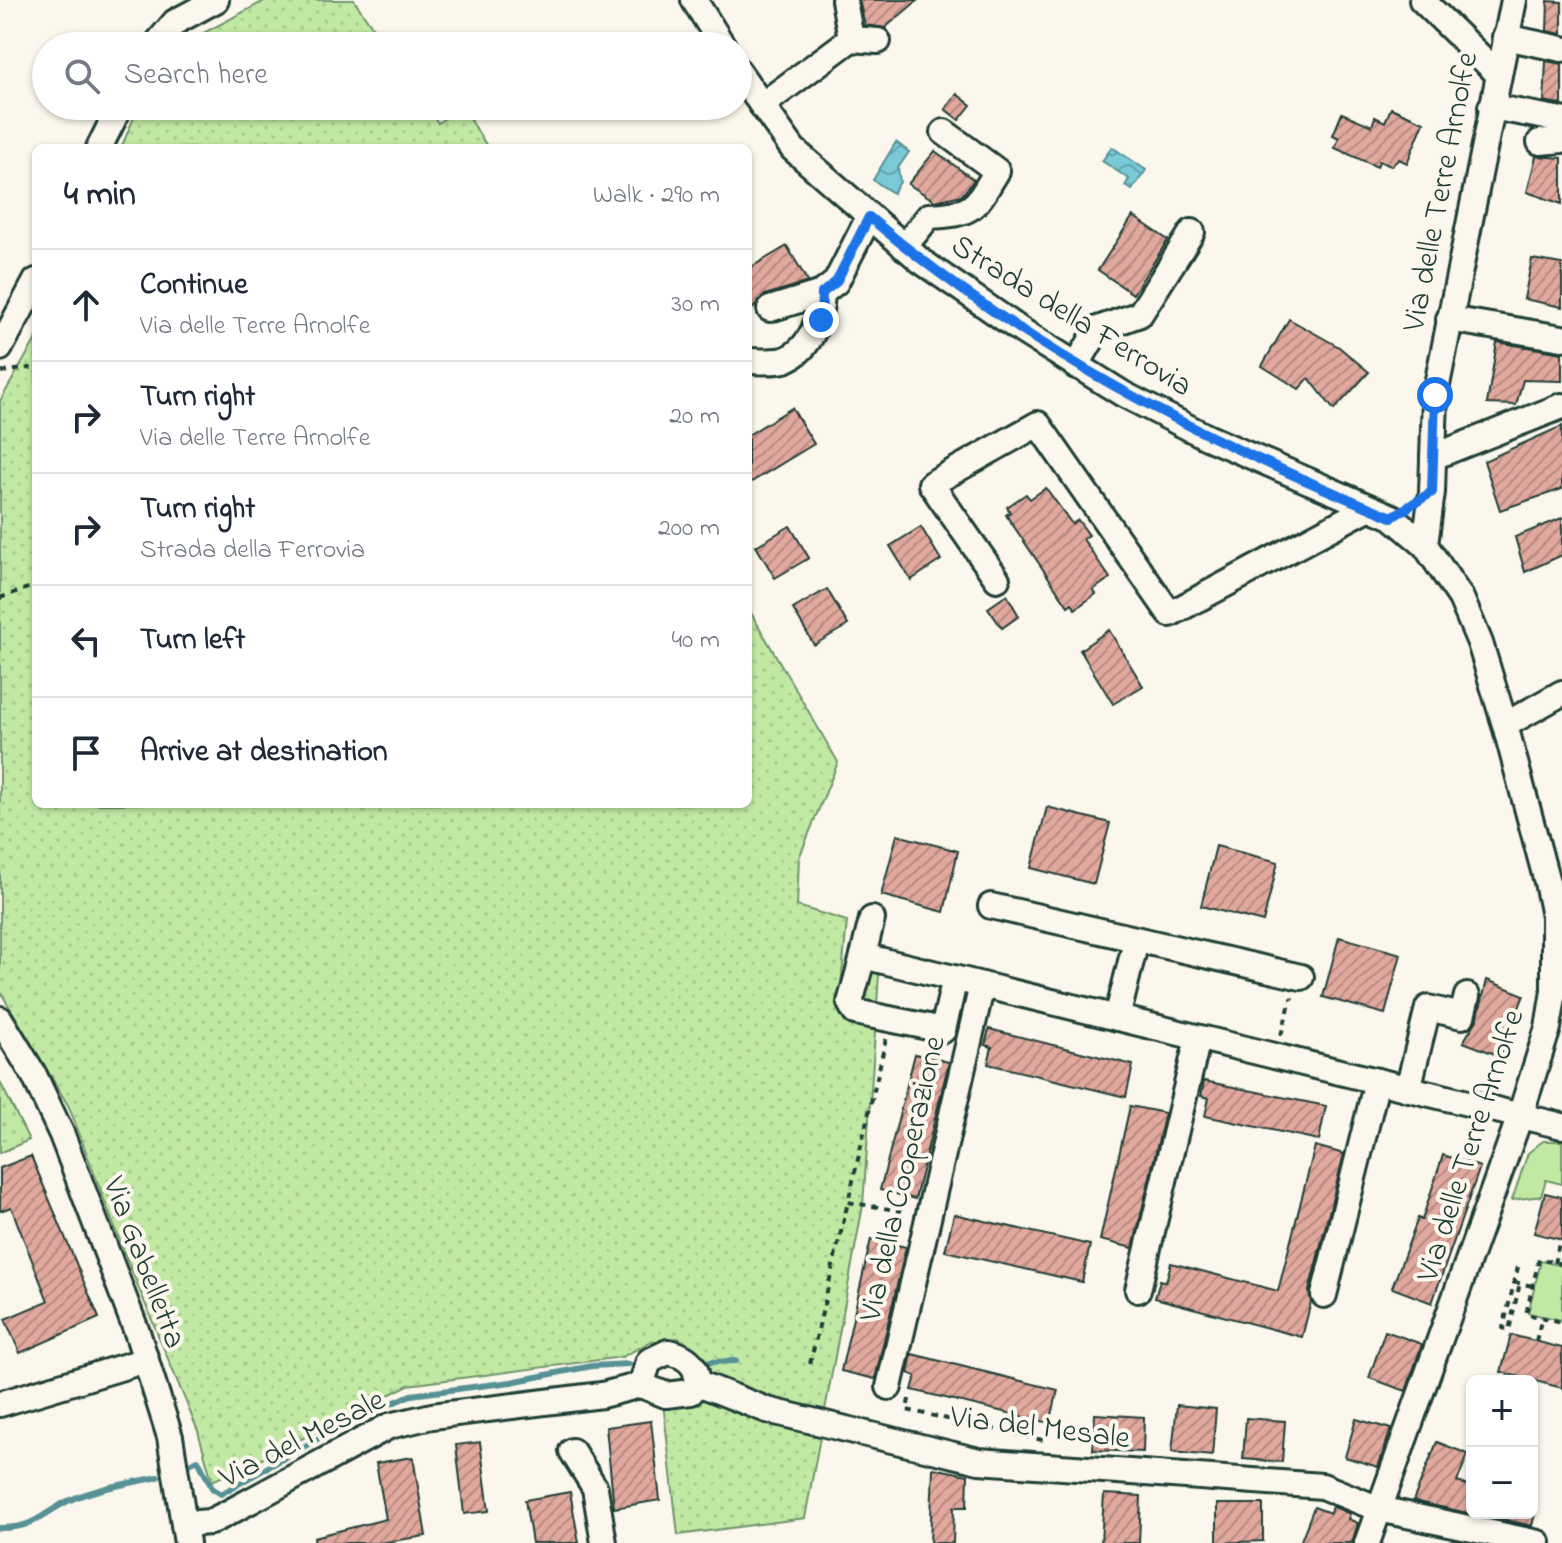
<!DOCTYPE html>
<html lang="en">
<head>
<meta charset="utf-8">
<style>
	:root { --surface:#fff; --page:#f6f6f7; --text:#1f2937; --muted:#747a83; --line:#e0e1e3 }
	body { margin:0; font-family:"Indie Flower",sans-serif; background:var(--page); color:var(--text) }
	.controls { position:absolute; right:24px; bottom:24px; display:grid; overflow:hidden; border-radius:12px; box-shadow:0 2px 6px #0004 }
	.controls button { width:72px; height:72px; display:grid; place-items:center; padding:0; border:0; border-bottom:2px solid var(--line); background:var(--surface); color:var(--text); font:40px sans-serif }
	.stop { position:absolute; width:24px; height:24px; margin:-18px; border:6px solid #1a73e8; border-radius:50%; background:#fff }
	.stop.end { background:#1a73e8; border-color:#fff; box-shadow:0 2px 8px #0008 }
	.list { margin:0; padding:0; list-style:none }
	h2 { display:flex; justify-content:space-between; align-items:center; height:104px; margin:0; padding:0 32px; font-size:34px }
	h2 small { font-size:26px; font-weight:400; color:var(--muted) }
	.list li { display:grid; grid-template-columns:52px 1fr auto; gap:24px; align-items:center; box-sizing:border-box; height:112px; padding:0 32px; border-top:2px solid var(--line) }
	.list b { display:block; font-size:30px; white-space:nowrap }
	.list p { margin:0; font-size:26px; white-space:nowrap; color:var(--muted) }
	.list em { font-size:26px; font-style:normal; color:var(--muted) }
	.icon { flex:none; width:44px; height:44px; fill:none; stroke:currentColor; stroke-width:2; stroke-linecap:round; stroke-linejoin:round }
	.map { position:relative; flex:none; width:1562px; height:1543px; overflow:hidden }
	.search { position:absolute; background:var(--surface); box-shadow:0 2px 6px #0004; left:32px; top:32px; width:720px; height:88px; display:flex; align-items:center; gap:20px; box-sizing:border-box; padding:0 28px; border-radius:44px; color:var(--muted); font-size:30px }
	.panel { position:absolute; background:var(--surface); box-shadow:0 2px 6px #0004; left:32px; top:144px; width:720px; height:664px; border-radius:12px }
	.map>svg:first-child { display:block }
</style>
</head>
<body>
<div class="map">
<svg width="1562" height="1543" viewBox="0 0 1562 1543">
	<defs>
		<pattern id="grass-dots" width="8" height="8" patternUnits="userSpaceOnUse" patternTransform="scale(2)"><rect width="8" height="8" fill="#c2e9a4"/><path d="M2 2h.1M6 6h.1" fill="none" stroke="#a6c98e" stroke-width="1.8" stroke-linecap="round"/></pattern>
		<pattern id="water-waves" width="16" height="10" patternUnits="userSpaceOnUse" patternTransform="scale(2)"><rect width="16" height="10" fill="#7ac9d7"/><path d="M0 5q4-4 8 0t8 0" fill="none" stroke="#63a4af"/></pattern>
		<pattern id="building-hatch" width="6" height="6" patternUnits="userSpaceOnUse" patternTransform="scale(2)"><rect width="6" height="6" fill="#e1a89e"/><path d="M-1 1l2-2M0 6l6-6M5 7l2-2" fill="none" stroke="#b68a82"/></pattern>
	</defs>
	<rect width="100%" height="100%" fill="#fbf7ec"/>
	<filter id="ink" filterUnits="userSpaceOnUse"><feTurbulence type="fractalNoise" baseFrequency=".0125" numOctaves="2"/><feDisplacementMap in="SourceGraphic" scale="16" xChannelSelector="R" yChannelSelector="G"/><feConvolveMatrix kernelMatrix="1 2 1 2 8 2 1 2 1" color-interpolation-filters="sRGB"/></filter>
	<g filter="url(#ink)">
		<!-- grass -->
		<g fill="url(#grass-dots)" stroke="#70936c" stroke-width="2">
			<polygon points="266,0 354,0 385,46 179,46"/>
			<polygon points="139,106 426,106 438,123 462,106 488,148 121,148"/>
			<polygon points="36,339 36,804 748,804 748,608 838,762 799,858 797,906 847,921 839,1008 880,960 863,1205 805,1518 678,1535 663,1403 710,1378 699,1353 678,1338 650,1342 622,1357 408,1385 254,1463 212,1481 198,1431 125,1255 69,1107 0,991 0,401"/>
			<polygon points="0,1082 29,1140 0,1153"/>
		</g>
		<!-- green -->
		<g fill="#c2e9a4" stroke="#70936c" stroke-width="2">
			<polygon points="1543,1141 1562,1141 1562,1184 1546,1180 1541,1196 1512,1200 1528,1153"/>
			<polygon points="1541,1261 1562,1266 1562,1320 1528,1313"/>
		</g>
		<!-- water -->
		<g fill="url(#water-waves)" stroke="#569196" stroke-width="2">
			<polygon points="896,142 909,152 898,168 900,182 893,193 873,180"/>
			<polygon points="1112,147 1146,170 1132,190 1125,186 1129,179 1102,161"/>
		</g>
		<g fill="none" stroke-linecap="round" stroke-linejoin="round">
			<!-- stream -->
			<g stroke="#569196" stroke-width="6">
				<polyline points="710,1362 736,1361"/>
				<polyline points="185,1466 198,1460 212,1488 221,1494 342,1425 411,1395 511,1382 592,1366 629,1364"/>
				<path d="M0,1528C35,1528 40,1515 68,1501C96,1488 128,1484 158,1477"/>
			</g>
		</g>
		<!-- building -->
		<g fill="url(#building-hatch)" stroke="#1f3d34" stroke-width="2">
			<polygon points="859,0 918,0 885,28 865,25"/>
			<polygon points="1548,1 1562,2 1562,34 1547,31"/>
			<polygon points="1546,61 1562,64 1562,105 1544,101"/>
			<polygon points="957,94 971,105 959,120 945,109"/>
			<polygon points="1391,108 1424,122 1407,163 1399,159 1391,166 1379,161 1377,167 1335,148 1339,138 1333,135 1342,113 1372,126 1375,117 1385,122"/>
			<polygon points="935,151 974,180 962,195 935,201 908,184"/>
			<polygon points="1536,156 1562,158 1562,204 1527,192"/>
			<polygon points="1133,216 1168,240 1133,294 1098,270"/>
			<polygon points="787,246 808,282 765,295 748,314 748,269"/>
			<polygon points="1532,259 1562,264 1562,307 1524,299"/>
			<polygon points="1289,319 1339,347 1369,372 1334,410 1309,378 1299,389 1262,366"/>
			<polygon points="1497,342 1562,353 1562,381 1523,380 1516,405 1487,404"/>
			<polygon points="792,408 814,444 748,484 748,435"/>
			<polygon points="1562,426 1562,489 1500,510 1484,461"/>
			<polygon points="1046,488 1072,524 1078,520 1089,535 1083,539 1110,578 1093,590 1096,594 1075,609 1072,603 1068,606 1006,515 1010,512 1007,507 1026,494 1030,499"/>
			<polygon points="1562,518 1562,555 1525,572 1515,537"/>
			<polygon points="790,526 809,558 775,578 756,546"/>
			<polygon points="921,527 941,560 911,580 890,546"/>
			<polygon points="827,589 848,625 814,645 793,609"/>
			<polygon points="1007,595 1019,616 1002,628 988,608"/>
			<polygon points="1109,630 1143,686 1113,704 1080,650"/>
			<polygon points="1047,807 1110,823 1094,884 1031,868"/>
			<polygon points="897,835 958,851 944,912 881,895"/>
			<polygon points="1216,846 1278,862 1263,922 1201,906"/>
			<polygon points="1339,937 1401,954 1385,1014 1323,997"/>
			<polygon points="1487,980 1524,995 1500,1056 1463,1042 1477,1020"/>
			<polygon points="989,1029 1133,1065 1126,1097 988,1064 992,1047 985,1045"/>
			<polygon points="915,1054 949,1062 915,1199 880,1190"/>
			<polygon points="1204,1081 1326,1106 1319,1140 1205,1116 1209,1098 1201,1096"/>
			<polygon points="1130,1106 1165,1113 1133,1248 1100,1240"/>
			<polygon points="1315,1146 1344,1154 1309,1291 1311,1302 1302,1337 1155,1298 1160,1280 1166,1282 1171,1263 1278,1291"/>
			<polygon points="1443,1155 1480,1167 1432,1303 1392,1288 1418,1218 1422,1220"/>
			<polygon points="31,1156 99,1318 20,1353 5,1319 48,1301 11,1207 0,1211 0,1168"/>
			<polygon points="1545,1193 1562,1197 1562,1240 1534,1233"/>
			<polygon points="954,1214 1090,1245 1082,1282 945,1251"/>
			<polygon points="871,1239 906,1247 875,1379 841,1371"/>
			<polygon points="1385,1331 1422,1344 1406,1391 1369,1378"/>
			<polygon points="1511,1335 1562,1348 1562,1388 1501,1372"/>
			<polygon points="912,1354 1058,1390 1050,1423 912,1390 916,1376 908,1373"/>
			<polygon points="1177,1405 1216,1409 1212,1456 1172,1452"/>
			<polygon points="1095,1414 1144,1417 1143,1452 1093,1450"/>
			<polygon points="1246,1418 1285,1421 1282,1462 1243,1459"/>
			<polygon points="1356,1419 1391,1429 1378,1467 1345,1457"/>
			<polygon points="651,1421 660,1500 614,1508 606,1427"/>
			<polygon points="480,1442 489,1511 464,1514 456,1445"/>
			<polygon points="1437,1442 1468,1454 1457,1482 1472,1486 1472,1514 1413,1501"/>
			<polygon points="413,1457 426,1536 379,1543 315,1543 314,1537 386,1519 376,1463"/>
			<polygon points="933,1468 968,1475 967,1507 954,1507 953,1543 930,1543"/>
			<polygon points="570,1492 579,1543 532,1543 525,1500"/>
			<polygon points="1104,1494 1141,1496 1139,1543 1101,1543"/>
			<polygon points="1217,1504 1263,1504 1263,1541 1217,1543"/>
			<polygon points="1332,1506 1350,1514 1348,1519 1358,1523 1352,1543 1300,1543 1314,1507 1330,1513"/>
			<polygon points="1476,1513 1535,1513 1532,1526"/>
		</g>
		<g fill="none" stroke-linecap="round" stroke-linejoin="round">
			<defs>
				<g id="minor">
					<polyline points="694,0 723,46"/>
					<polyline points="1422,0 1497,73"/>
					<polyline points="1505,37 1562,49"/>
					<polyline points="851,39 878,41"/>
					<polyline points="155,46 175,22 216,0"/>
					<polyline points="738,71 793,149 921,261 1022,331 1123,394 1207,437 1392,517 1425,545 1461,598 1480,643 1505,725 1547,882 1554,916 1554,991 1548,1028 1520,1116 1367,1543"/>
					<polyline points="762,105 851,39 844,0"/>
					<polyline points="1491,107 1562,120"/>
					<polyline points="1540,142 1562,140"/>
					<polyline points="99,148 120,106"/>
					<path d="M904,247L929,216C974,214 974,209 997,171L944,132"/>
					<polyline points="770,309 822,293"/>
					<polyline points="1449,319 1562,338"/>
					<polyline points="0,348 36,281"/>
					<path d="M748,361C759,361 777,363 787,359C812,347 821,318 822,293L836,282L869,217"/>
					<polyline points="1076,366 1098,329 1140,314 1192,232"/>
					<polyline points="1433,457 1562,406"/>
					<polyline points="1425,545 1432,492 1435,395 1514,0"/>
					<polyline points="997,579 931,484 1038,424 1170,614 1368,508"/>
					<polyline points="1505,725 1562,693"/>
					<polyline points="991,906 1301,977"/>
					<polyline points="863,956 872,919"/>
					<polyline points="955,978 943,1030 855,1012 850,1003 863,956 1562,1126"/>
					<polyline points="1117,1018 1136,941"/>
					<polyline points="0,1019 34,1075 62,1135 138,1335 170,1437 187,1543"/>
					<polyline points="1408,1089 1428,1008 1462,1016 1467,996"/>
					<polyline points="1138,1290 1198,1038"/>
					<polyline points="1324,1295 1377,1081"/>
					<polyline points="698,1383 767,1410 979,1461 1322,1486 1379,1509 1538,1543"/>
					<polyline points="889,1387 982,985"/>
					<polyline points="0,1404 146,1360"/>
					<polyline points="572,1451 595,1488 604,1543"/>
					<path d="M184,1524L210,1522L226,1514L389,1426L432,1416L602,1395L641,1385L666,1395L691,1392C706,1373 689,1355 668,1352L649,1361L641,1385"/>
				</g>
			</defs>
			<!-- minor casing -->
			<use href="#minor" stroke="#1f3d34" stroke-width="30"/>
			<!-- path -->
			<g stroke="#1f3d34" stroke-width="4" stroke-dasharray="6 6" stroke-linecap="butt">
				<polyline points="2,372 36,367"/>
				<polyline points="0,598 36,585"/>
				<polyline points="1281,1035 1292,997"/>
				<polyline points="886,1039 848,1202 907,1212"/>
				<polyline points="1554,1263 1560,1240"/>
				<polyline points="1562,1264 1539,1259 1526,1314 1562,1322"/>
				<polyline points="1518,1267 1503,1328 1509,1330 1520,1283"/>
				<polyline points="1514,1282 1533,1286"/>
				<polyline points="1536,1341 1542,1317"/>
				<polyline points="810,1364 848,1202"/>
				<polyline points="909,1399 907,1410 1047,1441"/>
			</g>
			<!-- minor -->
			<use href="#minor" stroke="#fbf7ec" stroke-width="24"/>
		</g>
	</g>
	<g fill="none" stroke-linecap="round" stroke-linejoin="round" filter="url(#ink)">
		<!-- route -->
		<path stroke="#1a73e8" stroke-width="10" d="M821,320L822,293L836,282L869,217C1027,351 1201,439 1392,517L1432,492L1435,395"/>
	</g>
	<g text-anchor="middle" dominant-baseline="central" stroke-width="8" stroke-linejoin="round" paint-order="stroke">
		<!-- street labels -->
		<g font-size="32" fill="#1f3d34" stroke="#fbf7ec">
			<text transform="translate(1442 192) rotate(-79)">Via delle Terre Arnolfe</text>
			<text transform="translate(1071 317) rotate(32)">Strada della Ferrovia</text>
			<text transform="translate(1472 1146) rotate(-72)">Via delle Terre Arnolfe</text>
			<text transform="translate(904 1179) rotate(-77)">Via della Cooperazione</text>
			<text transform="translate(143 1263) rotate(69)">Via Gabelletta</text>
			<text transform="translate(1040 1429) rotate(7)">Via del Mesale</text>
			<text transform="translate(303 1440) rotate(-27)">Via del Mesale</text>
		</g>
	</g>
</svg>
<div class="controls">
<button>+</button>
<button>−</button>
</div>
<div class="stop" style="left:1435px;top:395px"></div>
<div class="stop end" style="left:821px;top:320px"></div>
<div class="search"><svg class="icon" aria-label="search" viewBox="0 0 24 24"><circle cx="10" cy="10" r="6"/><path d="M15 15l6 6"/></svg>Search here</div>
<section class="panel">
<h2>4 min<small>Walk · 290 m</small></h2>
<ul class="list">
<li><svg class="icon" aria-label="ahead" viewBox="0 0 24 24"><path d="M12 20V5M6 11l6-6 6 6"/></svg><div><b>Continue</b><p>Via delle Terre Arnolfe</p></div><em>30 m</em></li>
<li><svg class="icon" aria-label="right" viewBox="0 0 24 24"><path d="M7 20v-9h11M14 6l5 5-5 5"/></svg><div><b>Turn right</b><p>Via delle Terre Arnolfe</p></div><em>20 m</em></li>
<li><svg class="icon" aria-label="right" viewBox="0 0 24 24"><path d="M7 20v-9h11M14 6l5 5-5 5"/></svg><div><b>Turn right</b><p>Strada della Ferrovia</p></div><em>200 m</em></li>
<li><svg class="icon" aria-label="left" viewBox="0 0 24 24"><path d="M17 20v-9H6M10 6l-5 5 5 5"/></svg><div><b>Turn left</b></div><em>40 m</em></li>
<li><svg class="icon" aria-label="arrive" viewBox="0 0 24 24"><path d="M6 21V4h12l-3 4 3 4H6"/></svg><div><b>Arrive at destination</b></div></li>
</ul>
</section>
</div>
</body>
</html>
